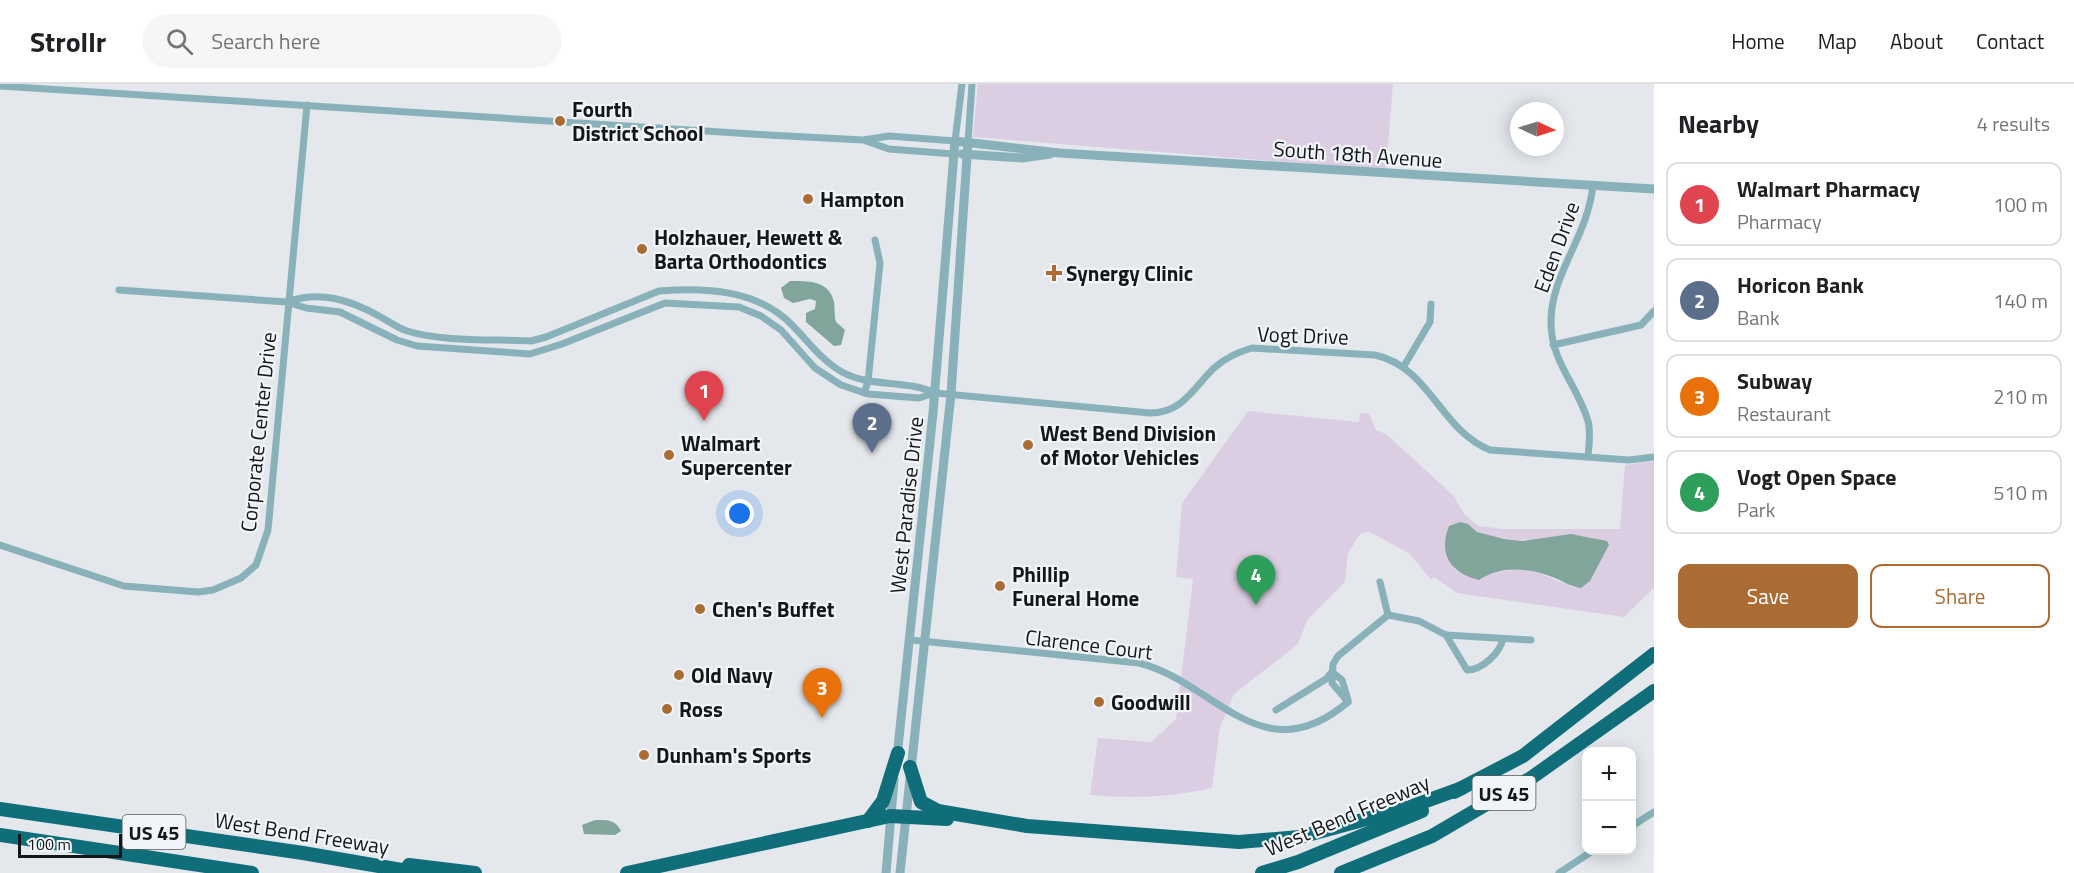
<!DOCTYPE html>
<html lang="en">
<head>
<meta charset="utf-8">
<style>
	:root { --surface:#fff; --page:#f6f6f6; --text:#202124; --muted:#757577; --line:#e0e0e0; --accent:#ab6c34 }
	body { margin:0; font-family:"Titillium Web",sans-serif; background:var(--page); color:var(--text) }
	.controls { position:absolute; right:18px; bottom:18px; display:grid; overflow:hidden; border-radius:12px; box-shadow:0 3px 15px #0003 }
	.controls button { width:54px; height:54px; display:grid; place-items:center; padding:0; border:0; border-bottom:2px solid var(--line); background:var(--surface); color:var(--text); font:30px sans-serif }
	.compass { position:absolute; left:1510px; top:18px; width:54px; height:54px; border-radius:50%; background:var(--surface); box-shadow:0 3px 15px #0003; rotate:94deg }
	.scale { position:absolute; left:18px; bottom:15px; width:104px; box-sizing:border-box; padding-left:6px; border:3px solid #141617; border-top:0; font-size:16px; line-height:21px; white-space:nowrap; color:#141617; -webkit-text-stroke:4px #f1f5f9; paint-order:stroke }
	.you { position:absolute; left:740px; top:430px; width:21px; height:21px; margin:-15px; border:4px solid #fff; border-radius:50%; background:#1a73e8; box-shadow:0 0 0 9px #1a73e833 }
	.badge { display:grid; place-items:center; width:39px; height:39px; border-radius:50%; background:var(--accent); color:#fff; font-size:20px; font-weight:700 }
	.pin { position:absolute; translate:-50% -50px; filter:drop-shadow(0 2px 3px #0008) }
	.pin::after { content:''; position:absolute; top:32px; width:21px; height:18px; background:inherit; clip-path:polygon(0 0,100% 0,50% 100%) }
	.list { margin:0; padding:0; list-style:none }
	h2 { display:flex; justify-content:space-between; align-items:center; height:78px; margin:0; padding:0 24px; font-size:26px }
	h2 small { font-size:20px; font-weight:400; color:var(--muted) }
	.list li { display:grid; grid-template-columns:39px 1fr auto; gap:18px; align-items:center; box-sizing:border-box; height:84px; margin:0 12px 12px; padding:0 12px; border:2px solid var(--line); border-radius:12px }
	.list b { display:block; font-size:22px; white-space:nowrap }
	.list p { margin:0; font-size:20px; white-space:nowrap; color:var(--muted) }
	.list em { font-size:20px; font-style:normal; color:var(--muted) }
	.actions { display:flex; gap:12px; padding:18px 24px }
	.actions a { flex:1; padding:14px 0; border:2px solid var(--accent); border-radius:12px; text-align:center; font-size:21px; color:var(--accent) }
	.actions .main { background:var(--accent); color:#fff }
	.icon { flex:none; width:33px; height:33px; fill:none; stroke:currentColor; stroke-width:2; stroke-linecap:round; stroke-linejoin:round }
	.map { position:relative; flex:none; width:1654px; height:789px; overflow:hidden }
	header { display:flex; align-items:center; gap:36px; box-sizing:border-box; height:84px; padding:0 30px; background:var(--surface); border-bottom:2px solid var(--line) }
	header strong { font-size:28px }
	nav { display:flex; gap:33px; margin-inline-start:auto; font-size:21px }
	.search { width:420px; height:54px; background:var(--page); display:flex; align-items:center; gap:15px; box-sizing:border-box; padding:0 21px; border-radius:33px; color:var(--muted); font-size:22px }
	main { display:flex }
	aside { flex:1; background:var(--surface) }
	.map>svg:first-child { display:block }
</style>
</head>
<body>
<header>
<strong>Strollr</strong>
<div class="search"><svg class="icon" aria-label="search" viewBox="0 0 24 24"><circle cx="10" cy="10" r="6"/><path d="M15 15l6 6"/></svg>Search here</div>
<nav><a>Home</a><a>Map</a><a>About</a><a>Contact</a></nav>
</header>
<main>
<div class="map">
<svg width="1654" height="789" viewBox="0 0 1654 789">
	<rect width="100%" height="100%" fill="#e4e8ec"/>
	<!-- green -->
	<g fill="#dccee2" fill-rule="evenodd">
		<polygon points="978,0 1393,0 1386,86 973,53"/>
		<path d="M1248,327L1359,338L1360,329L1369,330L1376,346L1386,350L1454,412L1464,430L1478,442L1504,445H1620L1625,381L1654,377V504L1624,533L1457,509L1434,493L1431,496L1410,470L1368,447L1360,450L1348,469L1345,498L1307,536L1298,560L1234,610L1220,643L1212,704C1171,713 1132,715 1090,711L1098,654L1151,658L1176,635L1193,495L1176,493L1182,419ZM1460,438C1468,440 1470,443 1476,447C1484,452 1498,454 1508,455C1541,460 1578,442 1609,461L1590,497L1575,504L1535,487L1518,485L1487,490L1457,488C1446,471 1442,462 1449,442Z"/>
	</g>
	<!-- water -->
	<g fill="#82a59b">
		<path d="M790,197C808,197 829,196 834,218C835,225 834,231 836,238L845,246L841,261L834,262L806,238V229L815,225L816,217L810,215L793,219L784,214L781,204Z"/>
		<path d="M1460,438L1468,440L1477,448L1504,455L1523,457L1571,450L1607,457L1609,461L1590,497L1581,504C1572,503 1564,498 1555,494C1531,484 1502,481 1479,496C1450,489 1438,470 1449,442Z"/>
		<path d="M595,736C607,736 615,735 621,747L615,751L584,750L582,741Z"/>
	</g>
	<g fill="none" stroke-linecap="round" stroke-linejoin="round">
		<!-- minor -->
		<g stroke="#88b1b9" stroke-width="7">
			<polyline points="0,2 768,51 863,56 889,52 955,57 962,0"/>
			<polyline points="866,57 889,65 954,70"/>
			<polyline points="968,58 972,0"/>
			<polyline points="119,206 287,218 306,224 340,228 397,256 417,262 530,270 562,260 665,219 739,223 761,232 781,246 815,284 841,301 868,310 919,314 935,309"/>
			<path d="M287,218C320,206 350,216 379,232C388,237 398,244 407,247C443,258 493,255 531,257L546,253L659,207C706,203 758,206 792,241C808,257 822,277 842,288C871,304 905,295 935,309L1150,329C1183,329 1194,303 1214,284C1225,274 1238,268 1252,264L1375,271C1430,283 1440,346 1490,366L1629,376L1654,373"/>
			<polyline points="1553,261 1641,241 1654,227"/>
			<polyline points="1404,282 1430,238 1431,220"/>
			<polyline points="864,309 868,298 880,179 875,156"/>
			<path d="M1588,373C1589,361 1591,348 1588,337C1578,302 1551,278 1551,239C1550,191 1588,153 1593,101"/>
			<polyline points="0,461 124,502 198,508 213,506 241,494 256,481 268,446 307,21"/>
			<polyline points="1380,498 1388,531"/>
			<path d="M1446,551L1467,586C1483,586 1500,568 1503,555"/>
			<path d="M911,556L1139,579C1215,598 1262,691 1348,618"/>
			<polyline points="1332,588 1342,596 1348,616"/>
			<polyline points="1348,618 1332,599 1333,580 1338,572 1388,531 1419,537 1446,551 1531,556"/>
			<polyline points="1276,626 1326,595 1332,588"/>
			<polyline points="1632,742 1654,728"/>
			<polyline points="1559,789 1594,766"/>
		</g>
		<!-- tertiary -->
		<g stroke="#88b1b9" stroke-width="9">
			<polyline points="962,70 1022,74 1050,70"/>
			<polyline points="897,673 933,329 955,57 1059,69 1654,105"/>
			<polyline points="886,789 894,696"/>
			<polyline points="900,789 951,310 968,58"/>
		</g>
		<!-- motorway -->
		<g stroke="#106e7b" stroke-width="14">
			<polyline points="910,683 921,718 938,727 1027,742 1239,758 1300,753 1407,724 1462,704"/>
			<polyline points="1454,708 1523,672 1654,570"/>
			<polyline points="0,725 303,769 419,789"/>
			<polyline points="868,737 883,717 898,669"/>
			<polyline points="0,751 252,789"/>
			<polyline points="409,781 475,789"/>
			<polyline points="627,789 890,732 947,735"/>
			<polyline points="1262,789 1298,778 1422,727"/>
			<polyline points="1341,789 1432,752 1531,694 1654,607"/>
		</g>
	</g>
	<!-- markers -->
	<g fill="#ab6c34" stroke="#f1f5f9" stroke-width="2">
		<circle cx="560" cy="37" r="6"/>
		<circle cx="808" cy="115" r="6"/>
		<circle cx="642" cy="165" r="6"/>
		<path d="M1051 180h6v6h6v6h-6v6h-6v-6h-6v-6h6z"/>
		<circle cx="1028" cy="361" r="6"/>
		<circle cx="669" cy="371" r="6"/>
		<circle cx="1000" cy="502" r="6"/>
		<circle cx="700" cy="525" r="6"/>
		<circle cx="679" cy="591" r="6"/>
		<circle cx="1099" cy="618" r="6"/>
		<circle cx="667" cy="625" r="6"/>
		<circle cx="644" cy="671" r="6"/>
	</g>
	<g text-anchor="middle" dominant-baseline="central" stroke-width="4.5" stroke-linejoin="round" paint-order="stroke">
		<!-- shield labels -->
		<g fill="#f1f5f9" stroke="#56595b" stroke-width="1.5">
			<rect x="1472.5" y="692" width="63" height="34" rx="4.5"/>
			<rect x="122.5" y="731" width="63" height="34" rx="4.5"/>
		</g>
		<g font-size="20" font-weight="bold" fill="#141617">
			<text x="1504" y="709">US 45</text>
			<text x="154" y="748">US 45</text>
		</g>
		<!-- poi labels -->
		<g font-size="21" font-weight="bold" fill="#141617" stroke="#f1f5f9" text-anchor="start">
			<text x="572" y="25">Fourth<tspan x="572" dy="24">District School</tspan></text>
			<text x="820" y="115">Hampton</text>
			<text x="654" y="153">Holzhauer, Hewett &amp;<tspan x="654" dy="24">Barta Orthodontics</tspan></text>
			<text x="1066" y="189">Synergy Clinic</text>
			<text x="1040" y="349">West Bend Division<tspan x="1040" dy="24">of Motor Vehicles</tspan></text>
			<text x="681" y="359">Walmart<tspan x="681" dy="24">Supercenter</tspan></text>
			<text x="1012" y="490">Phillip<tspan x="1012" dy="24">Funeral Home</tspan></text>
			<text x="712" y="525">Chen's Buffet</text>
			<text x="691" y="591">Old Navy</text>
			<text x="1111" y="618">Goodwill</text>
			<text x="679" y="625">Ross</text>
			<text x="656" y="671">Dunham's Sports</text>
		</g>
		<!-- street labels -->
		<g font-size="21" fill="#141617" stroke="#f1f5f9">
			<text transform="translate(1358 70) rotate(4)">South 18th Avenue</text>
			<text transform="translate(1556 163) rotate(-70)">Eden Drive</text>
			<text transform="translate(1303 251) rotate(2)">Vogt Drive</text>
			<text transform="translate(258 348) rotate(-84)">Corporate Center Drive</text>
			<text transform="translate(906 421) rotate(-84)">West Paradise Drive</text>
			<text transform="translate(1089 560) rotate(7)">Clarence Court</text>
			<text transform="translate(1347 731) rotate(-23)">West Bend Freeway</text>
			<text transform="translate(302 749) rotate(9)">West Bend Freeway</text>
		</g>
	</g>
</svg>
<div class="controls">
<button>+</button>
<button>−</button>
</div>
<svg class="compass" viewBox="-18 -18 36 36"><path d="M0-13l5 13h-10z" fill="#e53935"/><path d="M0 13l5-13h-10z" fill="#757577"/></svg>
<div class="scale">100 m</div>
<div class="you"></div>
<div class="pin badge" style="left:704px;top:337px;background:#e0444e">1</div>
<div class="pin badge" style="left:872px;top:369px;background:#5c6f8a">2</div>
<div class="pin badge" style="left:822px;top:634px;background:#e8710a">3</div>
<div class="pin badge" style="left:1256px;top:521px;background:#2e9e5b">4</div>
</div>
<aside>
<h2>Nearby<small>4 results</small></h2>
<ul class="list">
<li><span class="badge" style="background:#e0444e">1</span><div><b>Walmart Pharmacy</b><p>Pharmacy</p></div><em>100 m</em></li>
<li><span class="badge" style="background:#5c6f8a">2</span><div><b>Horicon Bank</b><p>Bank</p></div><em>140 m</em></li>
<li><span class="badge" style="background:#e8710a">3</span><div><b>Subway</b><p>Restaurant</p></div><em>210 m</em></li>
<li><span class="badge" style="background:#2e9e5b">4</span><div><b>Vogt Open Space</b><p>Park</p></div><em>510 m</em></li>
</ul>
<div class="actions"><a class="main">Save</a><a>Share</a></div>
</aside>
</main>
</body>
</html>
